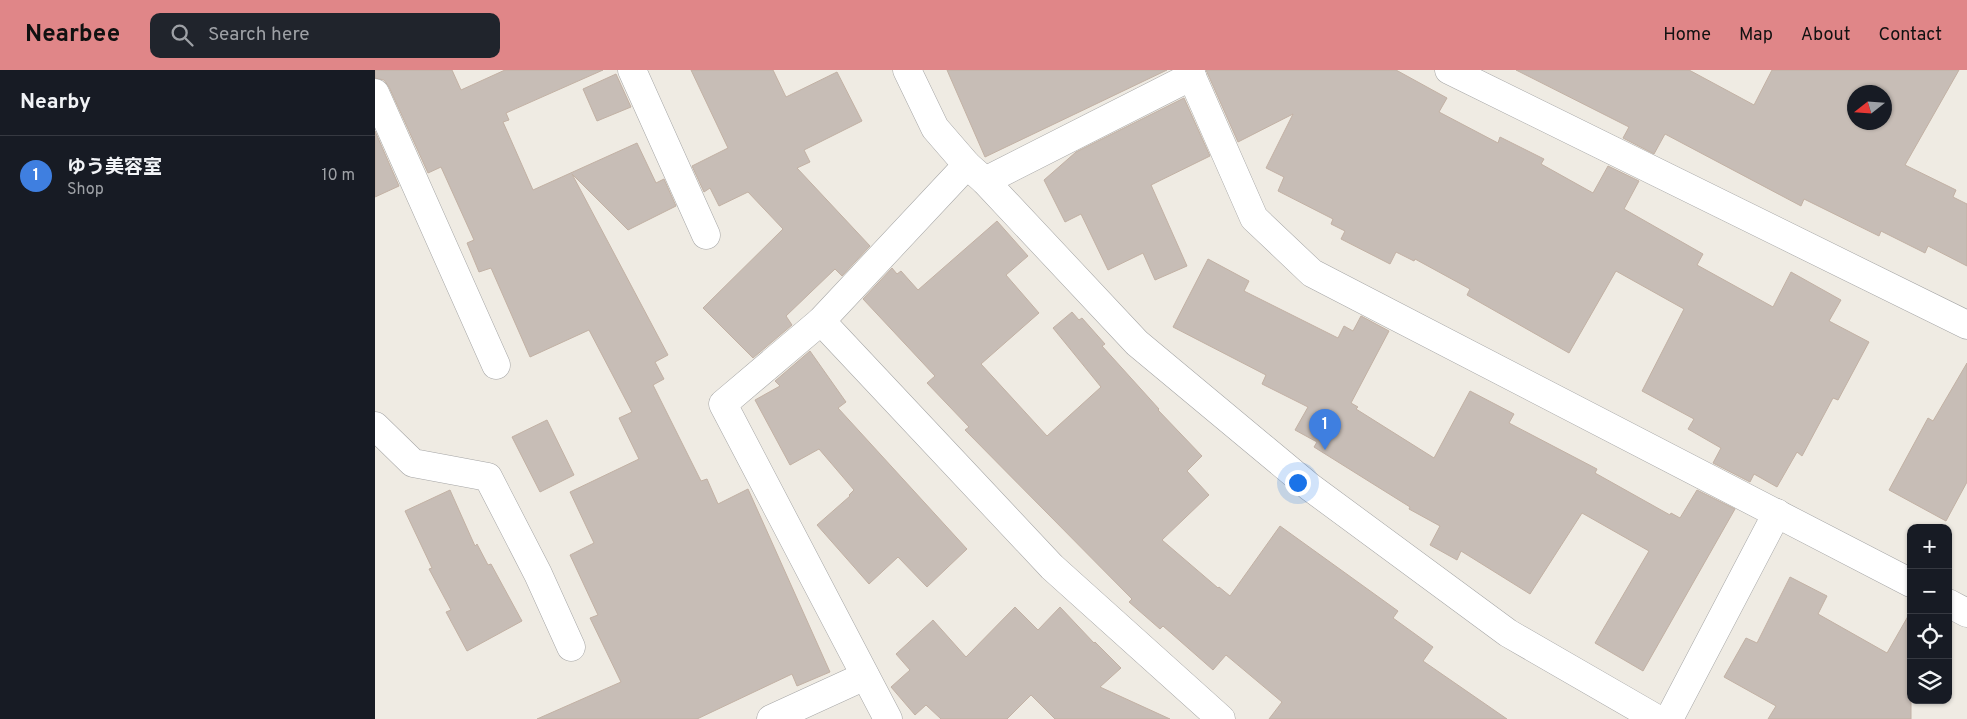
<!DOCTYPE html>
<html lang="en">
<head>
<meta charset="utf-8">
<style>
	:root { --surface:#171b24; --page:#20242c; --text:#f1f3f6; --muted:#9ea1a6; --line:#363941; --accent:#e08688 }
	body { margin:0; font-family:Overpass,"Noto Sans JP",sans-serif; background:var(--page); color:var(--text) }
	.controls { position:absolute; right:15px; bottom:15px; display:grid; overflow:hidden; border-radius:10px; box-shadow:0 1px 4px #0004 }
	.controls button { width:45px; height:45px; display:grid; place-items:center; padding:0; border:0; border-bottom:1px solid var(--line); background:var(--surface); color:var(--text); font:25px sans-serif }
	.compass { position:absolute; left:1472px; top:15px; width:45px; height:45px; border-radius:50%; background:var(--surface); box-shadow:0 1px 4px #0004; rotate:253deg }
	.you { position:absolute; left:922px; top:412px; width:18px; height:18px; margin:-12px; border:4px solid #fff; border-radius:50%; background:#1a73e8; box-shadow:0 0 0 8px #1a73e833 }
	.badge { display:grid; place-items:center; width:32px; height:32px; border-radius:50%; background:var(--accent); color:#fff; font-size:16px; font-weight:700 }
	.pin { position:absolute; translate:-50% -41px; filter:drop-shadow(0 1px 2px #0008) }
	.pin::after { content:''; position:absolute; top:26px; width:18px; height:15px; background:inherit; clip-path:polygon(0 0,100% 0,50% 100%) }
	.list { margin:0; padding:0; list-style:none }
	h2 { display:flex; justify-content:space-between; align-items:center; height:65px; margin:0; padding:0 20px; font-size:21px }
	h2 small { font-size:16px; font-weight:400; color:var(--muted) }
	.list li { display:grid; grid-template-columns:32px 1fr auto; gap:15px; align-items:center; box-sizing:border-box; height:80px; padding:0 20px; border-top:1px solid var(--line) }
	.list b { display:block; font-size:19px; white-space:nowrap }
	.list p { margin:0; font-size:16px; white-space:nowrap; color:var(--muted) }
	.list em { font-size:16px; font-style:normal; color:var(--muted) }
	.icon { flex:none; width:28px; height:28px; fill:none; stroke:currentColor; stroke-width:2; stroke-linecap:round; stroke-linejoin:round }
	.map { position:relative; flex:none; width:1592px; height:649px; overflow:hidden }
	header { display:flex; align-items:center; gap:30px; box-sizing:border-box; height:70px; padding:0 25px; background:var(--accent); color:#111 }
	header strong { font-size:24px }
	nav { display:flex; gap:28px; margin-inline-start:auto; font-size:18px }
	.search { width:350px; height:45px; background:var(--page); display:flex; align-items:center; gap:12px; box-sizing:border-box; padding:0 18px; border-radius:10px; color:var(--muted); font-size:19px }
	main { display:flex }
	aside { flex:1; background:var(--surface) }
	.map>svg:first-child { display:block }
</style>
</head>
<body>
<header>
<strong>Nearbee</strong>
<div class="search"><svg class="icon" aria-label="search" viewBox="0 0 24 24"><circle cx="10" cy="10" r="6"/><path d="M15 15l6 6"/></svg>Search here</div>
<nav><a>Home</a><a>Map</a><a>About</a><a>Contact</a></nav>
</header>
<main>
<aside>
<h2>Nearby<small></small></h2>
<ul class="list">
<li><span class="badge" style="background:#3f7fe0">1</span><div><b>ゆう美容室</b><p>Shop</p></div><em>10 m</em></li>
</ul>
</aside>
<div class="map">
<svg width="1592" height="649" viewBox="0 0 1592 649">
	<rect width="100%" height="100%" fill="#efebe3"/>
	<!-- building -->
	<g fill="#c7bdb6" stroke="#c2b1a4" fill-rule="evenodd">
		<polygon points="0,0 77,0 86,20 130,0 228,0 131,43 134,50 128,52 158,120 262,73 281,113 289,109 301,136 253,160 197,104 293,285 280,292 289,309 278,315 326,411 332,409 343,434 373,419 455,602 422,616 417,604 322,649 162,649 246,612 215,548 223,545 195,485 219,473 195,422 264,389 244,348 257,342 214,260 155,287 116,198 104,202 92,173 99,170 66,97 53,103 14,17 9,10 0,8"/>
		<polygon points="316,0 398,0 411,27 462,2 487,51 429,80 435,92 422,98 495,176 467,206 460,199 411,246 417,255 378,288 328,238 408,159 373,122 344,136 335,118 329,122 317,96 353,78"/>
		<polygon points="572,0 792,0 610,87"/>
		<polygon points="831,0 1021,0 1072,28 1064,42 1123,73 1125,67 1169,89 1166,94 1218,123 1233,96 1264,111 1249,139 1328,184 1322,195 1398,237 1416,202 1466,230 1454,251 1494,272 1463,330 1458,328 1427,386 1422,382 1402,417 1379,404 1375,412 1338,393 1346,378 1313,359 1319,349 1267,321 1309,239 1241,201 1194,283 1092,225 1095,219 1040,189 1039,191 1021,182 1015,194 966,169 970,161 956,154 958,149 903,121 909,107 891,98 918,44 863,72"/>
		<path d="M1141,0H1314L1379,35L1397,0H1584L1530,95L1581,120L1578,127L1592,134V196L1553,176L1550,183L1506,161L1504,166L1429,129L1426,136L1290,64L1279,84L1248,68L1254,57ZM1480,22H1510V52H1480Z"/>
		<polygon points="241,4 256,37 222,51 208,19"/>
		<polygon points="809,28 835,86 776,115 812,196 780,210 768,183 733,200 706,144 690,152 669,110 701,82"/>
		<polygon points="0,61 24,116 0,127"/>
		<polygon points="622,151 653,186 631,205 664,243 606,294 672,366 726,317 678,258 697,242 704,250 707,248 730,274 727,276 784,339 783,340 827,386 812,401 834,425 787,470 843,518 844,517 855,526 905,456 1023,541 1018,548 1058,577 1048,591 1132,649 894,649 907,632 851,585 838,600 788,556 785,559 754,532 757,529 590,360 594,357 552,313 560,306 488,229 517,198 522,204 526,201 543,220"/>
		<polygon points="833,189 874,211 869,221 963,268 969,256 978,261 986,246 1014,261 976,333 983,337 981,339 1059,388 1095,321 1139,344 1134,353 1222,399 1220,403 1295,445 1296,443 1305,448 1322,420 1360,439 1268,601 1220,573 1274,481 1207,443 1155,524 1086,481 1082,490 1055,475 1065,456 1034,439 1035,437 939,377 942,372 920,360 933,337 887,314 891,305 798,257"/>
		<polygon points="435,281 471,332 463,338 592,479 552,517 523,487 494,514 442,455 475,426 474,425 479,420 444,379 415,395 380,330 405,316 400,311"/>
		<polygon points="1592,293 1592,412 1571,451 1514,420 1553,348 1558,351"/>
		<polygon points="172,350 199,405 165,422 137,367"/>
		<polygon points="75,420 100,476 102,474 113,495 116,494 147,551 92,581 71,542 76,540 54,499 57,498 30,441"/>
		<polygon points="1415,507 1452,526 1443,544 1512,583 1536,541 1536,649 1393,649 1401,636 1349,607 1371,568 1382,573"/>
		<polygon points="640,537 663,560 685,537 719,573 720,572 746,598 725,617 795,649 680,649 656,625 632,649 566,649 551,635 540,645 516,617 535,600 521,584 558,550 591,587"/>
	</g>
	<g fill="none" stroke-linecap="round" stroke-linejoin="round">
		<defs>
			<g id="minor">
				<polyline points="257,0 331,165"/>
				<polyline points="532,0 560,58 592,95 610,111 762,273 935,417 1133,563 1282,649"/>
				<polyline points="814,0 879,148 937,203 1536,513"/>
				<polyline points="1074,0 1592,255"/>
				<polyline points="0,23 121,295"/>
				<polyline points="610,111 817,6"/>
				<polyline points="446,251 677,497 846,649"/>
				<polyline points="0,356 38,393 113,407 163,504 196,577"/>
				<polyline points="1573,533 1592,543"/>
				<polyline points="396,649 490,606"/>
				<polyline points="513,649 348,334 446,251 592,95"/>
				<polyline points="1294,649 1402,443"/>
			</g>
		</defs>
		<!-- minor casing -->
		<use href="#minor" stroke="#a5a5a5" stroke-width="29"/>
		<!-- minor -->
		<use href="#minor" stroke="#fff" stroke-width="28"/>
	</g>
</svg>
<div class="controls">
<button>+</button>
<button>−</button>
<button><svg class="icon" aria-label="locate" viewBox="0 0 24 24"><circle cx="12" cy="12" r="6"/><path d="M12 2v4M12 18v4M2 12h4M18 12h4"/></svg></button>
<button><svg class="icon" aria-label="layers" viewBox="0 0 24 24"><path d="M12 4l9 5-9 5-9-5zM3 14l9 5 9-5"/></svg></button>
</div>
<svg class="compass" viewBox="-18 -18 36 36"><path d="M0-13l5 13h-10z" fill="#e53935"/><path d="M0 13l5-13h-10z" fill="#9ea1a6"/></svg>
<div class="you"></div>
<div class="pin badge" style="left:950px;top:380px;background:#3f7fe0">1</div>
</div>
</main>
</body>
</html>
